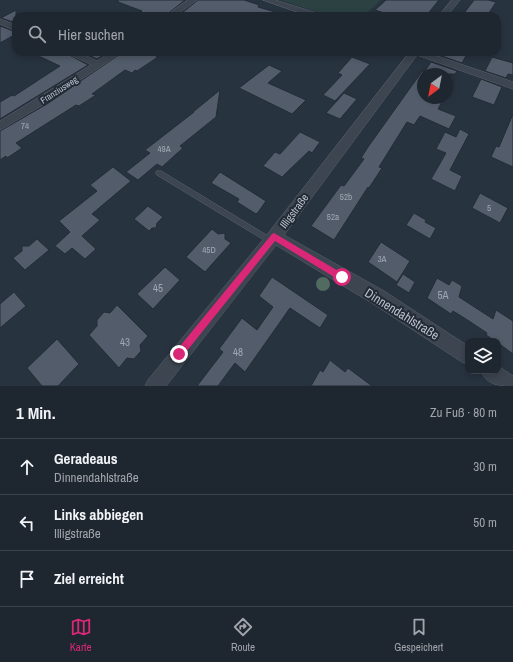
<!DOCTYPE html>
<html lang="de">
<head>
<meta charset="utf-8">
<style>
	:root { --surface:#1e2630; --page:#2b323c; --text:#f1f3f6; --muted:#a1a5ab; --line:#3c434c; --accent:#db2777 }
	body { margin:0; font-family:"Archivo Narrow",sans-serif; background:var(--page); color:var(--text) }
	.controls { position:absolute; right:12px; bottom:12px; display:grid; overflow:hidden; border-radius:8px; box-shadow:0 2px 6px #0003 }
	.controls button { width:36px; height:36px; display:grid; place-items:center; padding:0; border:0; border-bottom:1px solid var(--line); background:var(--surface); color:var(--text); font:20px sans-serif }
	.compass { position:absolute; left:417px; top:68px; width:36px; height:36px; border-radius:50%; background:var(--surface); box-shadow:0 2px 6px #0003; rotate:212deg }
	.stop { position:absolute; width:12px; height:12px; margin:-9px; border:3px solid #db2777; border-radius:50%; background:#fff }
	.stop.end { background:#db2777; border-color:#fff; box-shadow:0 1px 4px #0008 }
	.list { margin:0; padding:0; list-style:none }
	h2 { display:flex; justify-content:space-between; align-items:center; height:52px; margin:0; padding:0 16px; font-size:17px }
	h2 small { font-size:13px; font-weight:400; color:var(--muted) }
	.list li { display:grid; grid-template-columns:26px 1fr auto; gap:12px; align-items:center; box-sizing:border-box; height:56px; padding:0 16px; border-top:1px solid var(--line) }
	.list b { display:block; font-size:15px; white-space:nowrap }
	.list p { margin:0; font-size:13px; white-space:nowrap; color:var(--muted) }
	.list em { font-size:13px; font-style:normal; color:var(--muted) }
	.icon { flex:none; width:22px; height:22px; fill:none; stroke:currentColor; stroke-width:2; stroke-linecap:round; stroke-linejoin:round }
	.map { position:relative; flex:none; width:513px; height:386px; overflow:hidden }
	.search { position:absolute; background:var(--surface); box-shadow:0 2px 6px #0003; left:12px; right:12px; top:12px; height:44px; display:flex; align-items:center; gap:10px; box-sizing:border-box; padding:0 14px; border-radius:12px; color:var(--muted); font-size:15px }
	.sheet { height:220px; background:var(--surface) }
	nav { display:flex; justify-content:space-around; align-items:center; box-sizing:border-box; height:56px; border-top:1px solid var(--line); background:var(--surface); font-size:11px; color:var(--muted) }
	nav a { display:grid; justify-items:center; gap:2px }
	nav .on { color:var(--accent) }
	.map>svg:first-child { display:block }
</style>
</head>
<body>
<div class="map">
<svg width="513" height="386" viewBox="0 0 513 386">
	<rect width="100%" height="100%" fill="#283340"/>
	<!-- green -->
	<polygon fill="#2b4142" points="280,0 381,0 364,16 330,16"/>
	<!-- building -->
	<g fill="#525c6b" stroke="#232c37">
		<polygon points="118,0 185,0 165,16 134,16 142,11 118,2"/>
		<polygon points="198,0 244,0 259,5 258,7 279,13 278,16 178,16"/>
		<polygon points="386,0 439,0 426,16 393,16 375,10"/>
		<polygon points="474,0 488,0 496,2 487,16 462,16"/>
		<polygon points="16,10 16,23 1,18"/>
		<polygon points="0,26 16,32 16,34 0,43"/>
		<polygon points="30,52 64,52 88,65 0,119 0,102 12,95 14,96 60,66"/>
		<polygon points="82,52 108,52 97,59"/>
		<polygon points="123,52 147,52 158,57 137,71 135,70 132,73 125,70 92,94 96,95 79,106 76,105 16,143 22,148 7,158 6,156 0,160 0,131 47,104"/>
		<polygon points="438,52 468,52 462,63 436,54"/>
		<polygon points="352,57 370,64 335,101 323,95 342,75 338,73"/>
		<polygon points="492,57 513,63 513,75 508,74 506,78 485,71"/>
		<polygon points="431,62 457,71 455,74 423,74"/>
		<polygon points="269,65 282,71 268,83 306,100 292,114 239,88"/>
		<polygon points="423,70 423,98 444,98 438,109 456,116 449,129 420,116 414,125 407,122 379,167 382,168 369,188 368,187 334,240 311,226 341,185 344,186 364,159 361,158 368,147"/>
		<polygon points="481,79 502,87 494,105 472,97"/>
		<polygon points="220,90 216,117 180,146 183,148 162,167 157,164 138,180 126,172 150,153 145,150 194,112 193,112"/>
		<polygon points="344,93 357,99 340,119 326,113"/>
		<polygon points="513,114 513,167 491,157 496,146 499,147"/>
		<polygon points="460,129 469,134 450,170 462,176 455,191 431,179 446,153 436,149 445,132 456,137"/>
		<polygon points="300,132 320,142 312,153 309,151 282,177 263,166 275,152 280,154"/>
		<polygon points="113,167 131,181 92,214 100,220 82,236 96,249 85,259 72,248 65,254 55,246 70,232 59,221 97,191 90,185"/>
		<polygon points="220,172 266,201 259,211 256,214 237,202 239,199 211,183"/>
		<polygon points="480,193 508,208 500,223 472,208"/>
		<polygon points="148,206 163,217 157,223 156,228 152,228 149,231 134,219"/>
		<polygon points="414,213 426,220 425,222 436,228 430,239 406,225"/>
		<polygon points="212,229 218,234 225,233 225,239 231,243 205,272 186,257"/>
		<polygon points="37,239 49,250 25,270 13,258 22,251 22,246 29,246"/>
		<polygon points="381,242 410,261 397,282 368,262"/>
		<polygon points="165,267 180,280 153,309 137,294"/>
		<polygon points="403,274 415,282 409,293 396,285"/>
		<polygon points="272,277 328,315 320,328 290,308 245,372 235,363 218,386 197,386 223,352 219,349 242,318 257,330 273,307 259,296"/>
		<polygon points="437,278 449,285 452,280 462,286 459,297 493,319 496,310 513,321 513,354 498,343 498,341 495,341 486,335 487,333 469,321 453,311 451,314 427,298"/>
		<polygon points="14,292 26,306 0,328 0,304"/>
		<polygon points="117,305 148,336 140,345 141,351 134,359 127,358 119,368 89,335 97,326 97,320 104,312 110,313"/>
		<polygon points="57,339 79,364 58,386 42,386 27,368"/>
		<polygon points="330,360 345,372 348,368 372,386 311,386 320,370 323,372"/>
	</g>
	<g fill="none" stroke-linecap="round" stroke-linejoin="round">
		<defs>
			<polygon id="lane" points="157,171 161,171 273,239 274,241 273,243 271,244 269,243 157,175 156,173"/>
			<g id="street">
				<polygon points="188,0 197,0 175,16 166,16"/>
				<polygon points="263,0 275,0 320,14 321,16 309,16"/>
				<polygon points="452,0 460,0 447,16 439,16"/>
				<polygon points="0,19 16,25 16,31 0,24"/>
				<polygon points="65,52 78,52 97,61 111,52 122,52 46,103 0,130 0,121 91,65"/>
				<polygon points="410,52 425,52 513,82 513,89 417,55 284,235 384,291 468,346 468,365 462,362 372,303 345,287 276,245 166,386 145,386 148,380 266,236"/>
				<path d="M498,366L513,376V386C499,386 487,385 481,371H498Z"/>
			</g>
		</defs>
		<!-- lane casing -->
		<use href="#lane" stroke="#5a636d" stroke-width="1"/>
		<!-- street casing -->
		<use href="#street" stroke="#5a636d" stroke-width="1"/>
		<!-- lane -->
		<use href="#lane" fill="#3c4550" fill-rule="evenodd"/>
		<!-- street -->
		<use href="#street" fill="#3c4550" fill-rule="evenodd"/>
	</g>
	<!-- trees -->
	<circle fill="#516b60" cx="323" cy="284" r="7"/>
	<!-- route -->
	<polygon fill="#db2777" points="274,233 345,275 345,280 339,280 275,241 182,357 179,359 176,357 175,354 176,351 272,234"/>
	<g text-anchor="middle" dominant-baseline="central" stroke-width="4" stroke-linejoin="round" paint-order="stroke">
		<!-- far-street labels -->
		<g font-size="9" fill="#b9c0ca" stroke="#212a35">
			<text transform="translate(59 90) rotate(-33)">Franziusweg</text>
		</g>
		<!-- number labels -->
		<g font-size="9" fill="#9fa7b2">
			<text x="25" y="126">74</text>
			<text x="164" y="149">49A</text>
			<text x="346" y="197">52b</text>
			<text x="489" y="208">5</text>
			<text x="333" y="217">52a</text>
			<text x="209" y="250">45D</text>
			<text x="382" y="259">3A</text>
		</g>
		<!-- street labels -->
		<g font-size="11" fill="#b9c0ca" stroke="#212a35">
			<text transform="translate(294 211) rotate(-53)">Illigstraße</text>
		</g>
		<!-- near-number labels -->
		<g font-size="11" fill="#9fa7b2">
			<text x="158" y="288">45</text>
			<text x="443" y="295">5A</text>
			<text x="125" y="342">43</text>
			<text x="238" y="352">48</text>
		</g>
		<!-- near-street labels -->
		<g font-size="13" fill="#b9c0ca" stroke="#212a35">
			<text transform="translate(402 314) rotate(32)">Dinnendahlstraße</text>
		</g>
	</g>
</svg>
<div class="controls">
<button><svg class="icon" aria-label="layers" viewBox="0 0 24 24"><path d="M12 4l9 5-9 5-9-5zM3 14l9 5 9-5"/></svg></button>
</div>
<svg class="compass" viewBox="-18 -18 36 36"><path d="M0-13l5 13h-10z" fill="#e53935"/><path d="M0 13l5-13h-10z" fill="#a1a5ab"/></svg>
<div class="stop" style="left:342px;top:277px"></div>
<div class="stop end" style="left:179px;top:354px"></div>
<div class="search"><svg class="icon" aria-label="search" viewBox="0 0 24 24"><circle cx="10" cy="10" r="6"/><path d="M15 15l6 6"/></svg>Hier suchen</div>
</div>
<section class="sheet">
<h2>1 Min.<small>Zu Fuß · 80 m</small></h2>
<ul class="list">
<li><svg class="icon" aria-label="ahead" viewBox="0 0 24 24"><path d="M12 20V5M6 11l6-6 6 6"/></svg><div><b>Geradeaus</b><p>Dinnendahlstraße</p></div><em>30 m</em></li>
<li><svg class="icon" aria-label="left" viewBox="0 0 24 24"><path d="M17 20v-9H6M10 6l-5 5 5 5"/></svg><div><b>Links abbiegen</b><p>Illigstraße</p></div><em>50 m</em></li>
<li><svg class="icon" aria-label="arrive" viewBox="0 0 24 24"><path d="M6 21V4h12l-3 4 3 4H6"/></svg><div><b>Ziel erreicht</b></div></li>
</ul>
</section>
<nav>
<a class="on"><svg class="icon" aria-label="map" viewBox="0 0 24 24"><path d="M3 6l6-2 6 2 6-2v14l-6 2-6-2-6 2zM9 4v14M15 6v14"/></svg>Karte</a>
<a><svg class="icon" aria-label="directions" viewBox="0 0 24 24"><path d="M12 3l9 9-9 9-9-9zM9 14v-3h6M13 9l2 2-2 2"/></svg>Route</a>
<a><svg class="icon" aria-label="saved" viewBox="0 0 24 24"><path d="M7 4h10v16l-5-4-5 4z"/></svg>Gespeichert</a>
</nav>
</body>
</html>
